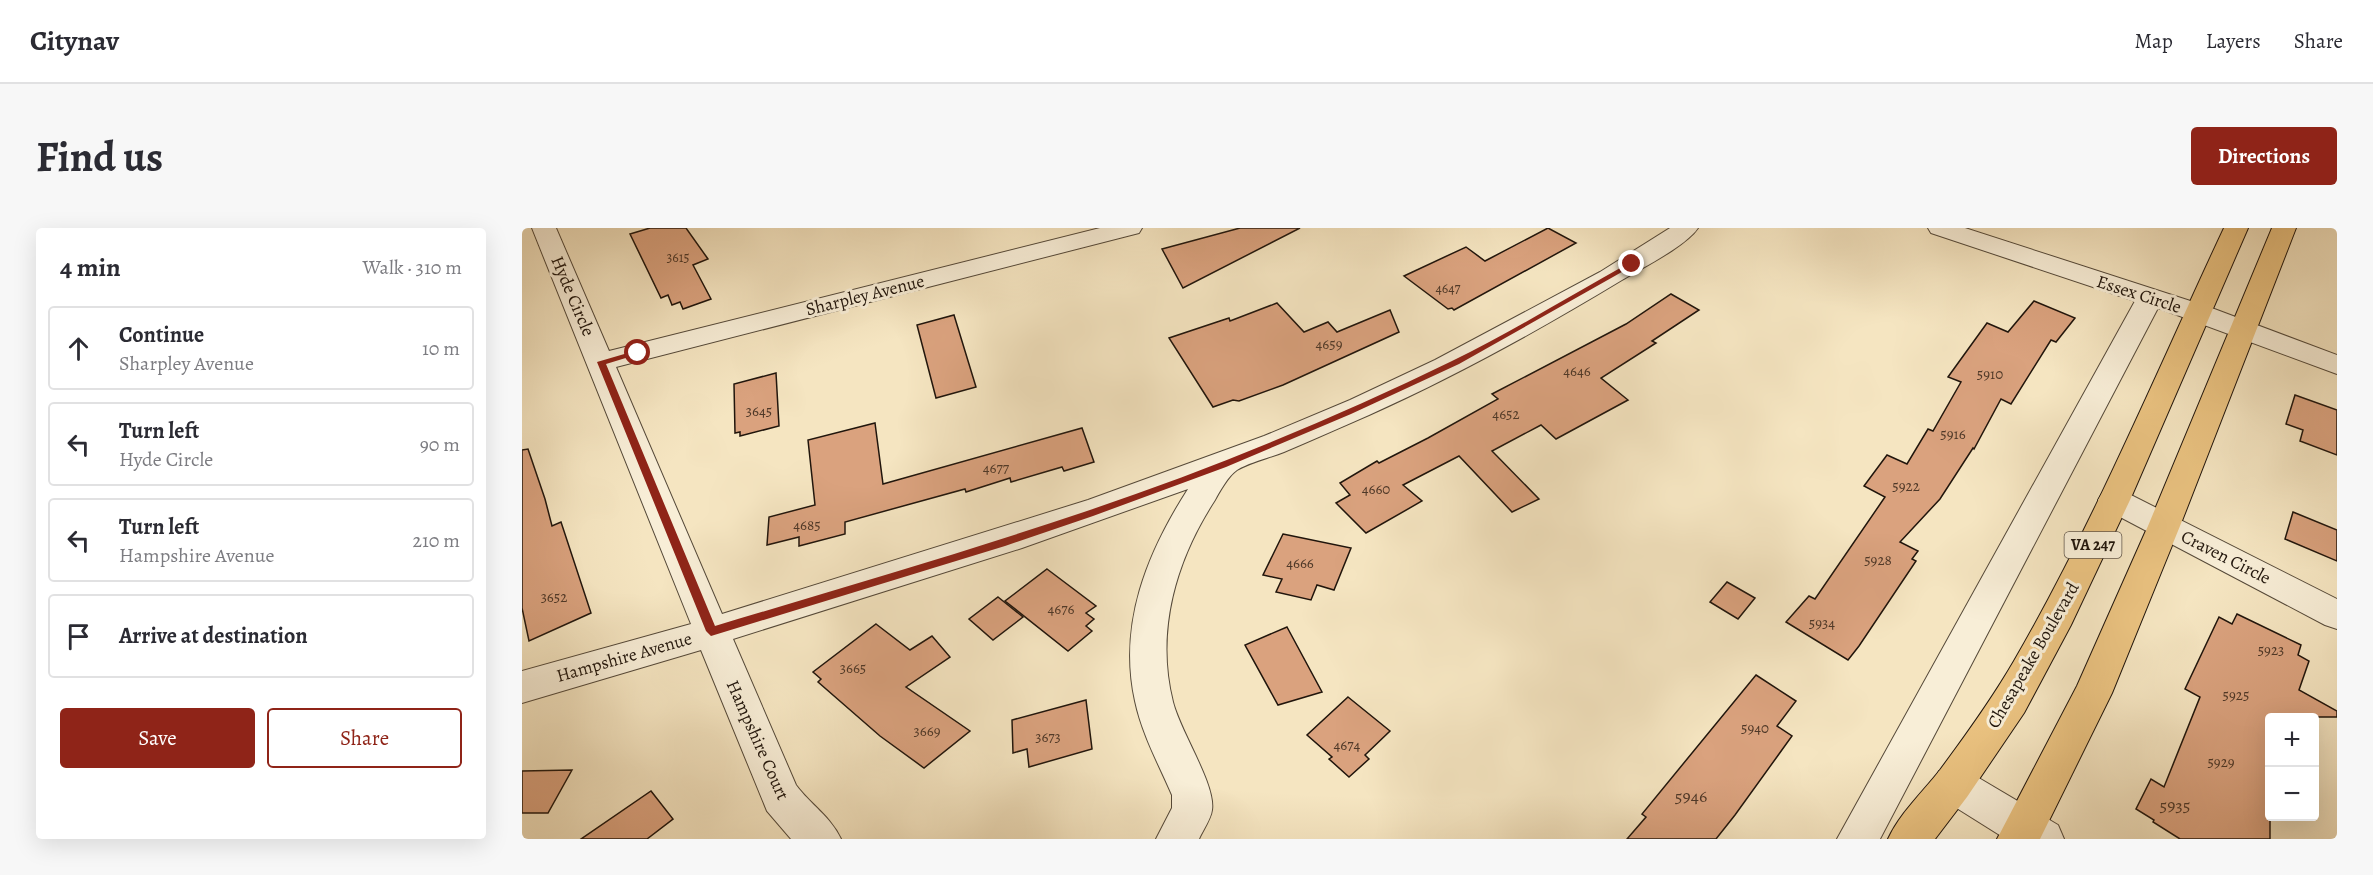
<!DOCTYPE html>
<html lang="en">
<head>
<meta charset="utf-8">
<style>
	:root { --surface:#fff; --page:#f7f7f7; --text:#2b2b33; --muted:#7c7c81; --line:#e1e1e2; --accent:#8f2418 }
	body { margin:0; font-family:Alegreya,serif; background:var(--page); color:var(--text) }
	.controls { position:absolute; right:18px; bottom:18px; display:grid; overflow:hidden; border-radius:6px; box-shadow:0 6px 24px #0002 }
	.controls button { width:54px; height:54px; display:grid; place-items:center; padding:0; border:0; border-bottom:2px solid var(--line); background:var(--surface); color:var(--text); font:30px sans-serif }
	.stop { position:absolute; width:18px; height:18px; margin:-14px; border:4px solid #8f2418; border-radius:50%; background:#fff }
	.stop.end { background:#8f2418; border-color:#fff; box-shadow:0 2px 6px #0008 }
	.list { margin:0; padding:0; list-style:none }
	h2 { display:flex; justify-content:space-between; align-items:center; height:78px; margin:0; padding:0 24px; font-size:26px }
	h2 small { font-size:20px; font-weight:400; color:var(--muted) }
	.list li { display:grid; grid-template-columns:39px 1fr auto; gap:18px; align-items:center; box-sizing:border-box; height:84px; margin:0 12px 12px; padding:0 12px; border:2px solid var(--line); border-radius:6px }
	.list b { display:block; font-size:22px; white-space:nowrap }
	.list p { margin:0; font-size:20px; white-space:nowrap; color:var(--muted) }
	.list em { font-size:20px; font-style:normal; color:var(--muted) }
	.actions { display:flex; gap:12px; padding:18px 24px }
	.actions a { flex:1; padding:14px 0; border:2px solid var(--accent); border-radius:6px; text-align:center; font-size:21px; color:var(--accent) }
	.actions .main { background:var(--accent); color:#fff }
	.icon { flex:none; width:33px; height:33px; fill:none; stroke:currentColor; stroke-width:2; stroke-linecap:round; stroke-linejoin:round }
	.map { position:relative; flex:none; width:1815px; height:611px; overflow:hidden; border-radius:6px }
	header { display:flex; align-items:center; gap:36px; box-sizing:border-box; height:84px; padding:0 30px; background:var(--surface); border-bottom:2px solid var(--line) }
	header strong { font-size:28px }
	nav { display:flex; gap:33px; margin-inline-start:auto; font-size:21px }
	.intro { display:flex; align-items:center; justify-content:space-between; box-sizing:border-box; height:144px; padding:0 36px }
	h1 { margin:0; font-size:42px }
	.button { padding:15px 27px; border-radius:6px; background:var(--accent); color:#fff; font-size:21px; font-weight:700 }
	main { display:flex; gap:36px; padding:0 36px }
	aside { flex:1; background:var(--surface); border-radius:6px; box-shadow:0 6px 24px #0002 }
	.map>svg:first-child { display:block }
</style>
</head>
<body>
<header>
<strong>Citynav</strong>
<nav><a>Map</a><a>Layers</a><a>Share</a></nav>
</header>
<div class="intro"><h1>Find us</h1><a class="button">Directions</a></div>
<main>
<aside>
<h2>4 min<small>Walk · 310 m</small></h2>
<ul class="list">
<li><svg class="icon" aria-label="ahead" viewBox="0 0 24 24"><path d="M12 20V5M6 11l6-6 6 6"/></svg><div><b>Continue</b><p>Sharpley Avenue</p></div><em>10 m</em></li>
<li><svg class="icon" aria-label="left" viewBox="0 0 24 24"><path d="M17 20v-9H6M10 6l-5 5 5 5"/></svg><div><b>Turn left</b><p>Hyde Circle</p></div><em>90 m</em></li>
<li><svg class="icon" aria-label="left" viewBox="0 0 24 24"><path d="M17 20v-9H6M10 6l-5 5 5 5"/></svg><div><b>Turn left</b><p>Hampshire Avenue</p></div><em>210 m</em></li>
<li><svg class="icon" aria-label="arrive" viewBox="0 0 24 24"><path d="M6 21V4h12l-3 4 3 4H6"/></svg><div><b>Arrive at destination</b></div></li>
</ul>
<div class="actions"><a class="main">Save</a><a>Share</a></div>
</aside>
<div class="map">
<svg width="1815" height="611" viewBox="0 0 1815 611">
	<rect width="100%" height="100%" fill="#f5e5c1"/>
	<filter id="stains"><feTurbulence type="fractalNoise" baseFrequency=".00333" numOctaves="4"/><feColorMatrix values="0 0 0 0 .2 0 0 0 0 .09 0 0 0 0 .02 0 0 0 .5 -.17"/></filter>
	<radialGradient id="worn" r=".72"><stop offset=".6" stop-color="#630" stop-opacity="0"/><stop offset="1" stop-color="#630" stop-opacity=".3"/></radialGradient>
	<!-- building -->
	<g fill="#daa27e" stroke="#20150c" stroke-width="1.5">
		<polygon points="128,0 164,0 186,31 171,37 189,71 161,81 158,74 150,77 146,67 139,70 108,6"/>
		<polygon points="718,0 778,0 661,60 640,21"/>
		<polygon points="1026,0 1054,15 932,82 930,80 926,81 882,48 944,19 963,33"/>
		<polygon points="1149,66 1177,82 1130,113 1134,115 1079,150 1106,172 1034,211 1019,197 970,223 1017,271 990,284 937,228 881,257 900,273 844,305 814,275 828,267 818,255 855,233 857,235 906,210 976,171 970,166 1104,96"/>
		<polygon points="1512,73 1553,90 1534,114 1529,112 1489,176 1479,171 1452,221 1451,220 1418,271 1378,314 1396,323 1390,331 1394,333 1337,418 1326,432 1264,394 1287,368 1293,371 1363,269 1342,258 1365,227 1385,236 1406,201 1411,203 1439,154 1426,149 1465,95 1486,104"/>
		<polygon points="755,75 782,104 806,94 815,104 868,82 877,104 761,157 717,173 711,172 691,179 647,110 707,90 708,93"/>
		<polygon points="432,87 454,159 414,170 395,97"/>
		<polygon points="254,145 257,198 218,208 218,204 213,205 212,156"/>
		<polygon points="1773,167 1815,182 1815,227 1778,213 1781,202 1764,196"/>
		<polygon points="353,195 361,256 560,200 572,234 542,243 540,239 489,254 488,250 444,264 443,261 323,294 323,306 277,318 277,309 245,317 247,289 293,277 286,212"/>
		<polygon points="6,221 23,271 30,298 39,294 69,385 7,413 0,380 0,222"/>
		<polygon points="1771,284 1815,302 1815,333 1763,311"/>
		<polygon points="761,306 829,320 812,362 795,357 789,372 754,364 760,351 741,347"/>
		<polygon points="525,341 574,378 564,385 572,391 564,398 570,403 546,423 483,373"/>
		<polygon points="1205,354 1233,370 1216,391 1188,374"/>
		<polygon points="476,369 501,389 471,412 447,391"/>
		<polygon points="1715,386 1779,417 1776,427 1787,433 1777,462 1815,483 1815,489 1748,489 1748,611 1658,611 1631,594 1632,592 1614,581 1629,551 1642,559 1678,469 1663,461 1697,389 1710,396"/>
		<polygon points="354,396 388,422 410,408 428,429 384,459 448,503 402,540 358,508 296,454 299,451 291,444"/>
		<polygon points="765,399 800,464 756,477 723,417"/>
		<polygon points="1234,447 1274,473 1255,498 1270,508 1213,587 1194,611 1105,611 1124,589 1120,586"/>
		<polygon points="826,469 868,503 843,527 847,531 827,549 807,531 810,529 785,507"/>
		<polygon points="564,472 570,521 507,539 505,521 491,525 490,492"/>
		<polygon points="50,542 26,585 0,585 0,543"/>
		<polygon points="129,563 151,591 125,611 59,611"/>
	</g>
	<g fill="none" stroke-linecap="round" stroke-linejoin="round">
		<defs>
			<g id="minor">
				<path d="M10,0H34L87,123L578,0H620L617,5L94,139L200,386L566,272L742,208L828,172L913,132L1078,44L1148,0H1176C1164,18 1120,40 1100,52C1019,101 934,148 847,187C819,199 791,212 762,224C747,230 728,234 715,242C706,248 698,263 693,272C654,332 633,403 651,474C658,503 694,557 690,582C689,591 681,602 677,611H634L650,580V567C637,537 620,506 613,473C596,396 625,325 666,261L500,320L211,411L274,557C288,576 309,589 319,611H269L245,583L179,422L0,475V443L169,396Z"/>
				<polygon points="1406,0 1443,0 1687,79 1815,127 1815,146 1636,80 1358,611 1315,611 1613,73 1409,5"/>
				<polygon points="1592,260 1603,264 1815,371 1815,401 1803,397 1581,280 1576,272 1581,264"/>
				<polygon points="1431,538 1445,543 1536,597 1542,611 1484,611 1417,569 1411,556 1417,543"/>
			</g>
			<g id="major">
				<path d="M1702,0H1726L1608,272L1549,397L1502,485L1445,569L1413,611H1366C1378,585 1400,565 1418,542C1444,507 1470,471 1492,433C1572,295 1634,145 1702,0Z"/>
				<polygon points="1750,0 1774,0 1658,298 1590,465 1518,611 1475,611 1555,458 1626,298"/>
			</g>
		</defs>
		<!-- minor casing -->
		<use href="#minor" stroke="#554939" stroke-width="2"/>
		<!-- major casing -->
		<use href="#major" stroke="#20150c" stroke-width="2"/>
		<!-- minor -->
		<use href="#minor" fill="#f8eed7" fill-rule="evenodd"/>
		<!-- major -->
		<use href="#major" fill="#eac280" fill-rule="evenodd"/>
	</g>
	<!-- route -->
	<path fill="#8f2418" d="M1107,35L1114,36L937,136L829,186L704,239L571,288L483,318L189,408L184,403L75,134L116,122L120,125L84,136L193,398C316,361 440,325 562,284C687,242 811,191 930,133C990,104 1049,67 1107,35Z"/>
	<g text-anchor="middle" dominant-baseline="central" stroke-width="6" stroke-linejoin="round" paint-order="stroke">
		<!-- far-number labels -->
		<g font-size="14" fill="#4e3828">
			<text x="156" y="29">3615</text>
			<text x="926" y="60">4647</text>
		</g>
		<!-- number labels -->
		<g font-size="15" fill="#4e3828">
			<text x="807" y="116">4659</text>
			<text x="1055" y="143">4646</text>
			<text x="1468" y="146">5910</text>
			<text x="237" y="183">3645</text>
			<text x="984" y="186">4652</text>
			<text x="1431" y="206">5916</text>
			<text x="474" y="240">4677</text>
			<text x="1384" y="258">5922</text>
			<text x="854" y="261">4660</text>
			<text x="285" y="297">4685</text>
			<text x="1356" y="332">5928</text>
			<text x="778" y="335">4666</text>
			<text x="32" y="369">3652</text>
			<text x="539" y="381">4676</text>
			<text x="1300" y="395">5934</text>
			<text x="1749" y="422">5923</text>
			<text x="331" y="440">3665</text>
			<text x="1714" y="467">5925</text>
			<text x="1233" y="500">5940</text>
			<text x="405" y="503">3669</text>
			<text x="526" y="509">3673</text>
			<text x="825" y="517">4674</text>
			<text x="1699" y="534">5929</text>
		</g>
		<!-- shield labels -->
		<rect fill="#f8eed7" stroke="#615649" stroke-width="1.5" x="1542.5" y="304" width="57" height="26" rx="4.5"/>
		<g font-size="16" font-weight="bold" fill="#20150c">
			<text x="1571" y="317">VA 247</text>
		</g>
		<!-- street labels -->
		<g font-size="18" fill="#20150c" stroke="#f8eed7">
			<text transform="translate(1617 66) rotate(18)">Essex Circle</text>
			<text transform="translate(343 67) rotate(-14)">Sharpley Avenue</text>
			<text transform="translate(51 68) rotate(67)">Hyde Circle</text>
			<text transform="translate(1704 329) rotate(27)">Craven Circle</text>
			<text transform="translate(1511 427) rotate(-60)">Chesapeake Boulevard</text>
			<text transform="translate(102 429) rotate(-16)">Hampshire Avenue</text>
			<text transform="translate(236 512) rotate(66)">Hampshire Court</text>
		</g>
		<!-- near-number labels -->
		<g font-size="18" fill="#4e3828">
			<text x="1169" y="568">5946</text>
			<text x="1653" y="577">5935</text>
		</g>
	</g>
	<rect width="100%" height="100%" filter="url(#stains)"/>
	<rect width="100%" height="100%" fill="url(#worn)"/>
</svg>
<div class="controls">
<button>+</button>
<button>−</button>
</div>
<div class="stop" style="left:116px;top:125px"></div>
<div class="stop end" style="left:1110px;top:36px"></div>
</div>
</main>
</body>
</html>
